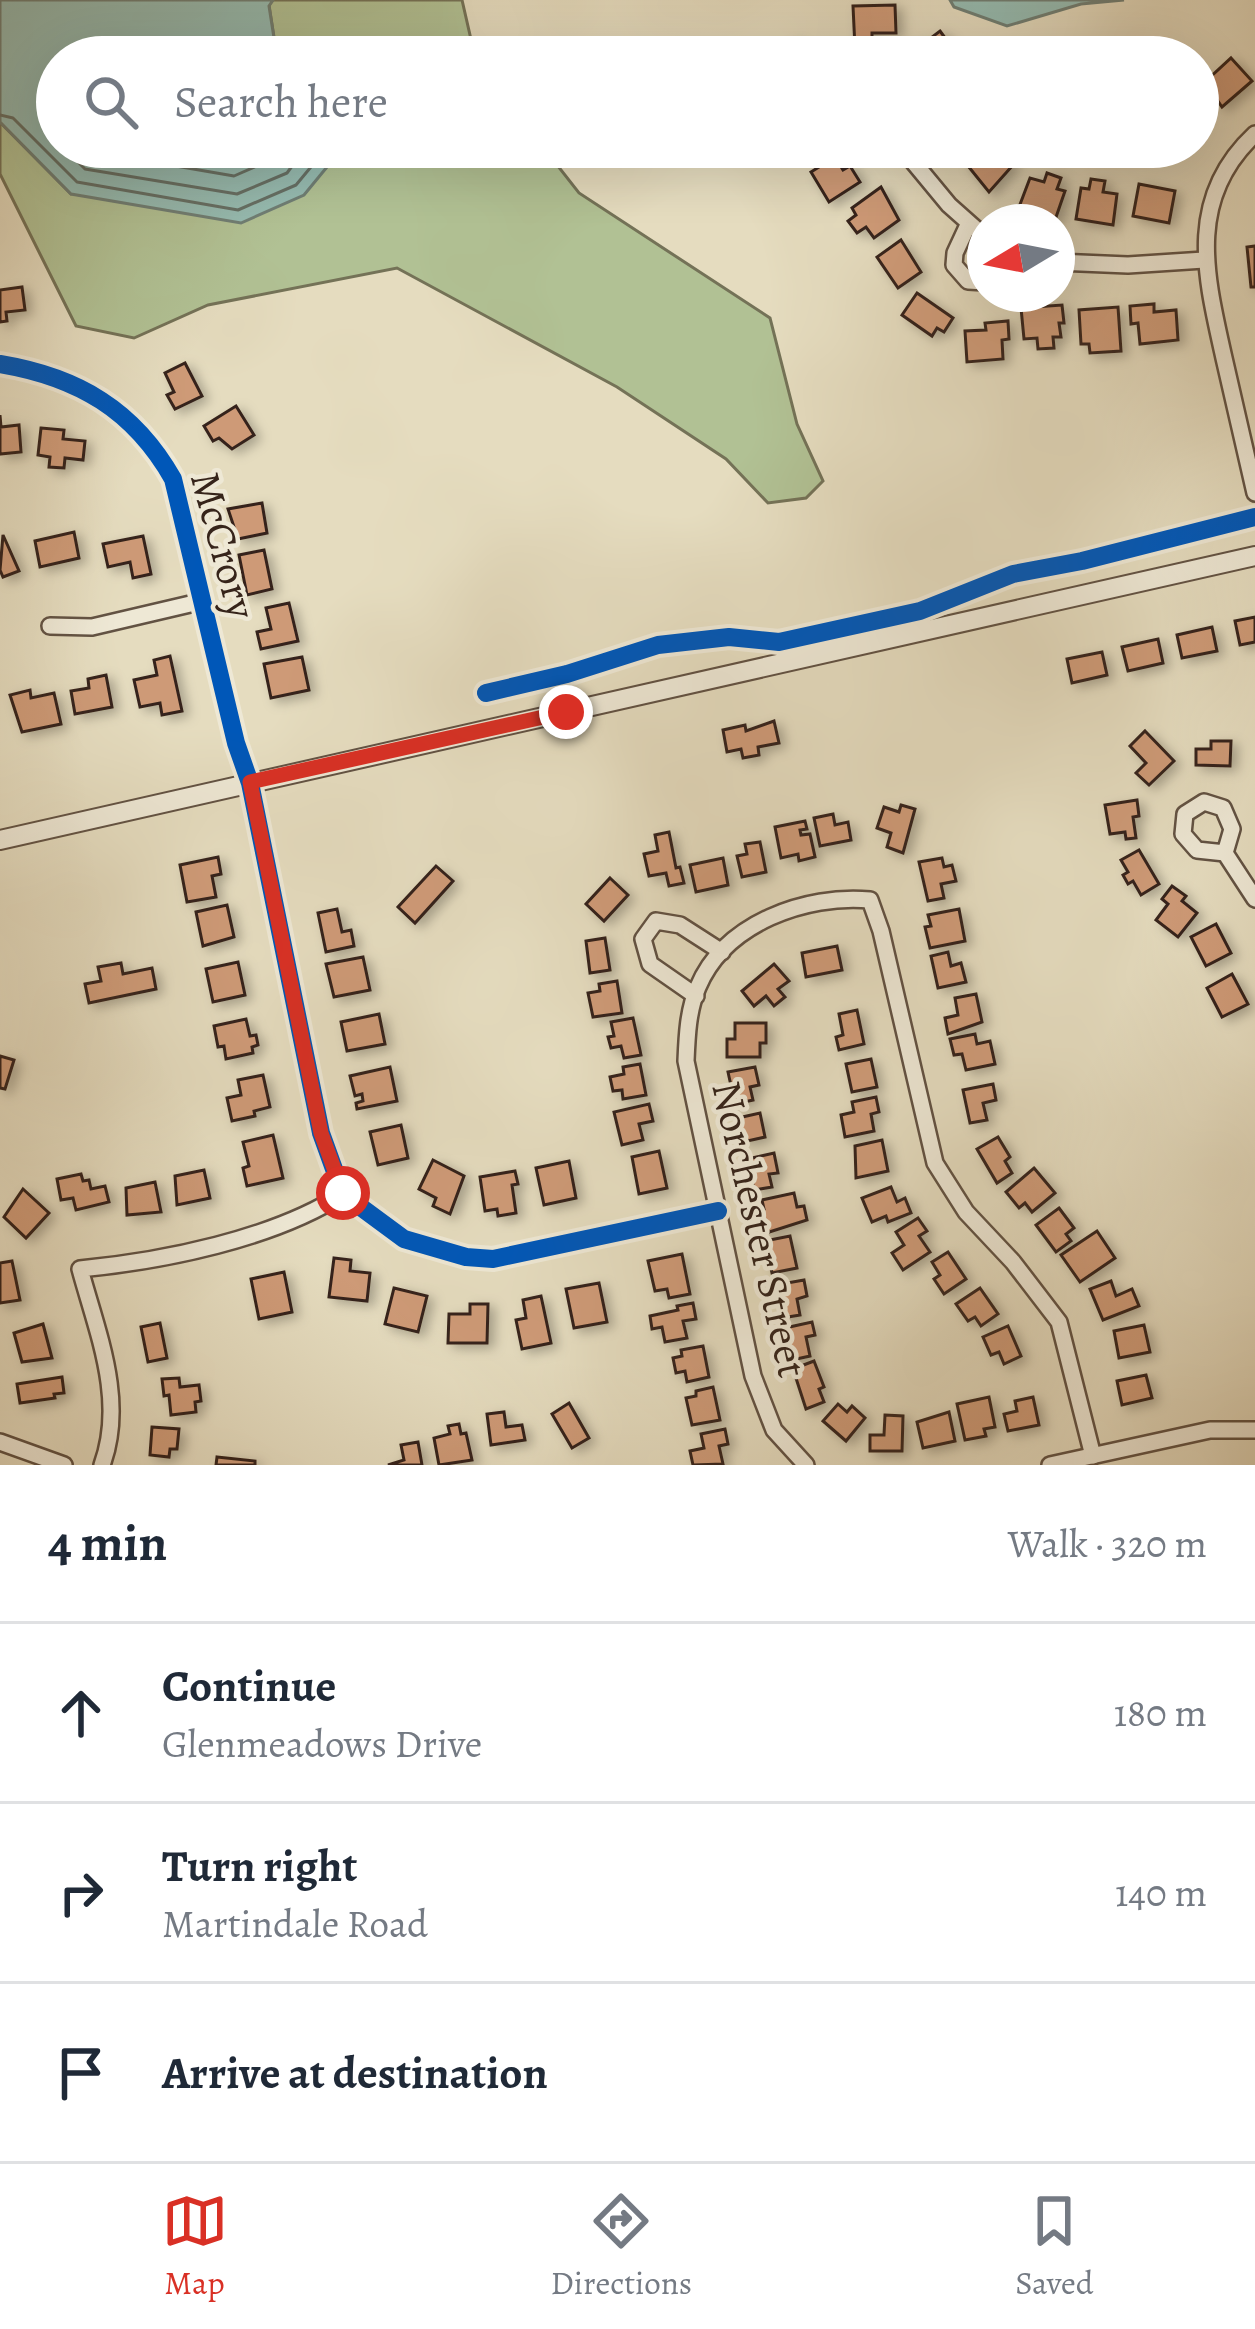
<!DOCTYPE html>
<html lang="en">
<head>
<meta charset="utf-8">
<style>
	:root { --surface:#fff; --page:#f6f6f7; --text:#1f2937; --muted:#747a83; --line:#e0e1e3; --accent:#d93025 }
	body { margin:0; font-family:Alegreya,serif; background:var(--page); color:var(--text) }
	.compass { position:absolute; left:967px; top:204px; width:108px; height:108px; border-radius:50%; background:var(--surface); box-shadow:0 12px 48px #0002; rotate:260deg }
	.stop { position:absolute; width:36px; height:36px; margin:-27px; border:9px solid #d93025; border-radius:50%; background:#fff }
	.stop.end { background:#d93025; border-color:#fff; box-shadow:0 3px 12px #0008 }
	.list { margin:0; padding:0; list-style:none }
	h2 { display:flex; justify-content:space-between; align-items:center; height:156px; margin:0; padding:0 48px; font-size:51px }
	h2 small { font-size:39px; font-weight:400; color:var(--muted) }
	.list li { display:grid; grid-template-columns:78px 1fr auto; gap:36px; align-items:center; box-sizing:border-box; height:180px; padding:0 48px; border-top:3px solid var(--line) }
	.list b { display:block; font-size:45px; white-space:nowrap }
	.list p { margin:0; font-size:39px; white-space:nowrap; color:var(--muted) }
	.list em { font-size:39px; font-style:normal; color:var(--muted) }
	.icon { flex:none; width:66px; height:66px; fill:none; stroke:currentColor; stroke-width:2; stroke-linecap:round; stroke-linejoin:round }
	.map { position:relative; flex:none; width:1255px; height:1465px; overflow:hidden }
	.search { position:absolute; background:var(--surface); box-shadow:0 12px 48px #0002; left:36px; right:36px; top:36px; height:132px; display:flex; align-items:center; gap:30px; box-sizing:border-box; padding:0 42px; border-radius:66px; color:var(--muted); font-size:45px }
	.sheet { height:696px; background:var(--surface) }
	nav { display:flex; justify-content:space-around; align-items:center; box-sizing:border-box; height:168px; border-top:3px solid var(--line); background:var(--surface); font-size:33px; color:var(--muted) }
	nav a { display:grid; justify-items:center; gap:6px }
	nav .on { color:var(--accent) }
	.map>svg:first-child { display:block }
</style>
</head>
<body>
<div class="map">
<svg width="1255" height="1465" viewBox="0 0 1255 1465">
	<defs>
		<filter id="shadow"><feDropShadow dx="6" dy="4" stdDeviation="6" flood-color="#0004"/></filter>
	</defs>
	<rect width="100%" height="100%" fill="#e5dcbf"/>
	<filter id="stains"><feTurbulence type="fractalNoise" baseFrequency=".00167" numOctaves="4"/><feColorMatrix values="0 0 0 0 .2 0 0 0 0 .09 0 0 0 0 .02 0 0 0 .5 -.17"/></filter>
	<radialGradient id="worn" r=".72"><stop offset=".6" stop-color="#630" stop-opacity="0"/><stop offset="1" stop-color="#630" stop-opacity=".3"/></radialGradient>
	<!-- green -->
	<g fill="#b1c194" stroke="#747257" stroke-width="3">
		<polygon points="273,0 462,0 475,57 277,57 269,5"/>
		<polygon points="0,122 71,194 336,156 331,147 543,147 579,193 770,318 797,424 823,481 806,498 768,503 726,459 617,387 397,268 208,305 134,338 76,326 0,174"/>
	</g>
	<!-- water -->
	<g fill="#96bcb2" stroke="#707f75" stroke-width="3">
		<polygon points="0,0 273,0 269,6 277,57 57,57 57,147 331,147 336,156 304,195 241,223 71,194 0,122"/>
		<polygon points="950,0 1124,0 1081,4 1007,26 954,7"/>
	</g>
	<g fill="none" stroke-linecap="round" stroke-linejoin="round">
		<!-- shore -->
		<g stroke="#667066" stroke-width="3">
			<polyline points="0,115 13,118 77,182 238,210 296,185 320,156 322,147"/>
			<polyline points="63,147 85,169 237,194 287,173 306,147"/>
			<polyline points="88,147 94,152 234,176 275,158 285,147"/>
		</g>
	</g>
	<!-- building -->
	<g fill="#ce9a77" stroke="#36241a" stroke-width="3" filter="url(#shadow)">
		<polygon points="895,5 896,33 872,33 872,47 855,48 853,6"/>
		<polygon points="940,31 959,57 907,57 903,51 919,39 923,44"/>
		<polygon points="793,39 812,54 816,48 828,57 779,57"/>
		<polygon points="1231,58 1252,81 1222,107 1205,82"/>
		<polygon points="977,147 1015,148 1006,158 1013,165 989,192 964,161"/>
		<polygon points="835,157 843,170 850,166 860,182 829,202 811,172"/>
		<polygon points="1047,173 1061,178 1057,189 1065,191 1055,220 1019,207 1030,178 1044,182"/>
		<polygon points="1091,179 1105,181 1103,192 1117,194 1113,225 1076,219 1081,188 1089,189"/>
		<polygon points="1139,184 1175,191 1169,223 1133,216"/>
		<polygon points="881,187 899,220 874,238 866,227 857,233 848,221 856,215 852,208"/>
		<polygon points="901,240 921,272 898,288 877,257"/>
		<polygon points="1255,246 1255,287 1251,287 1247,247"/>
		<polygon points="22,287 25,310 6,312 7,321 0,322 0,290"/>
		<polygon points="917,293 953,318 944,332 937,328 932,336 902,315"/>
		<polygon points="1154,304 1154,312 1176,310 1178,340 1140,344 1138,323 1131,324 1130,306"/>
		<polygon points="1062,305 1064,323 1059,323 1061,337 1053,337 1054,348 1038,349 1037,338 1024,339 1021,308"/>
		<polygon points="1118,307 1121,351 1090,353 1089,344 1081,344 1079,310"/>
		<polygon points="1008,321 1009,339 1002,340 1003,359 967,362 965,331 986,330 985,323"/>
		<polygon points="185,363 202,396 175,409 167,395 174,392 165,373"/>
		<polygon points="236,406 254,435 232,449 219,438 213,441 204,426"/>
		<polygon points="0,415 1,427 19,425 21,452 0,454"/>
		<polygon points="41,428 64,430 63,439 85,441 83,460 65,458 64,468 49,467 50,457 38,455"/>
		<polygon points="262,503 267,533 238,539 228,509"/>
		<polygon points="74,532 79,558 40,567 35,541"/>
		<polygon points="3,535 19,571 3,577 0,570"/>
		<polygon points="143,536 151,574 133,578 130,562 108,567 103,544"/>
		<polygon points="264,550 272,589 247,595 239,555"/>
		<polygon points="289,603 298,641 261,649 257,632 271,629 266,608"/>
		<polygon points="1255,617 1255,642 1240,645 1235,621"/>
		<polygon points="1212,627 1217,651 1182,658 1177,635"/>
		<polygon points="1158,639 1163,663 1128,671 1122,647"/>
		<polygon points="1102,652 1107,675 1072,683 1067,659"/>
		<polygon points="170,656 182,711 162,715 160,703 140,707 134,680 157,675 154,660"/>
		<polygon points="302,657 309,690 271,698 264,664"/>
		<polygon points="106,675 112,707 75,714 71,691 89,688 88,679"/>
		<polygon points="30,690 31,698 54,693 61,724 22,732 10,695"/>
		<polygon points="774,721 779,743 758,747 759,755 743,758 741,749 727,752 723,730 745,725 746,731"/>
		<polygon points="1145,731 1174,761 1149,785 1136,773 1146,763 1130,746"/>
		<polygon points="1211,741 1231,741 1230,766 1196,765 1196,749 1211,749"/>
		<polygon points="1137,800 1139,816 1133,817 1136,838 1126,839 1125,832 1110,834 1105,805"/>
		<polygon points="901,805 915,809 903,853 887,847 891,833 877,828 884,807 899,812"/>
		<polygon points="833,814 835,825 848,822 851,840 820,846 814,818"/>
		<polygon points="805,821 807,829 800,830 801,835 810,834 815,857 799,861 798,854 781,858 775,827"/>
		<polygon points="669,832 676,868 680,867 684,883 669,886 666,873 649,876 644,854 658,851 655,835"/>
		<polygon points="760,842 766,872 742,877 737,856 747,854 745,844"/>
		<polygon points="1139,850 1159,884 1141,895 1133,881 1128,884 1123,875 1128,872 1121,860"/>
		<polygon points="218,857 221,874 212,876 216,897 187,902 180,865"/>
		<polygon points="723,858 728,885 696,892 690,865"/>
		<polygon points="942,858 944,867 952,865 956,881 941,884 944,898 928,901 919,862"/>
		<polygon points="436,866 453,881 415,923 398,907"/>
		<polygon points="610,878 628,895 604,921 586,904"/>
		<polygon points="1172,886 1186,896 1182,901 1197,913 1178,937 1156,920 1168,904 1162,899"/>
		<polygon points="227,905 234,937 203,946 196,912"/>
		<polygon points="337,909 342,932 351,930 354,946 326,952 318,913"/>
		<polygon points="959,909 965,941 930,948 925,927 931,926 928,915"/>
		<polygon points="1216,924 1231,953 1206,966 1191,937"/>
		<polygon points="605,938 610,970 590,973 586,941"/>
		<polygon points="837,946 842,970 806,977 802,953"/>
		<polygon points="948,952 951,966 961,963 966,982 938,988 931,956"/>
		<polygon points="363,957 370,990 334,997 326,964"/>
		<polygon points="238,962 245,995 213,1002 206,969"/>
		<polygon points="121,963 123,974 152,968 156,989 89,1003 85,984 101,981 98,967"/>
		<polygon points="774,964 789,981 778,989 785,997 774,1006 766,996 754,1006 742,991"/>
		<polygon points="1232,974 1248,1004 1222,1017 1207,988"/>
		<polygon points="617,981 622,1013 593,1017 588,993 600,991 599,984"/>
		<polygon points="976,994 982,1022 948,1034 945,1018 958,1015 955,998"/>
		<polygon points="857,1010 864,1044 839,1050 836,1037 843,1035 839,1014"/>
		<polygon points="379,1014 385,1044 347,1051 341,1022"/>
		<polygon points="633,1018 641,1055 624,1058 621,1046 611,1048 608,1037 614,1036 611,1022"/>
		<polygon points="246,1019 250,1036 256,1035 258,1045 252,1047 253,1053 226,1059 224,1046 218,1047 214,1026"/>
		<polygon points="735,1023 766,1023 766,1043 760,1043 760,1057 727,1057 727,1039 735,1039"/>
		<polygon points="975,1034 977,1044 990,1041 995,1064 966,1070 962,1054 954,1055 950,1039"/>
		<polygon points="0,1056 14,1060 5,1089 0,1088"/>
		<polygon points="871,1059 877,1087 852,1092 846,1064"/>
		<polygon points="640,1064 646,1095 623,1099 622,1090 613,1091 610,1077 624,1074 623,1067"/>
		<polygon points="390,1067 397,1101 357,1109 356,1103 363,1101 362,1094 355,1096 350,1076"/>
		<polygon points="755,1067 759,1085 750,1087 753,1100 735,1104 728,1072"/>
		<polygon points="263,1075 270,1107 254,1111 255,1116 232,1121 227,1098 241,1095 238,1080"/>
		<polygon points="993,1084 996,1100 983,1103 987,1120 970,1123 963,1090"/>
		<polygon points="876,1097 879,1112 871,1114 874,1131 845,1137 841,1115 854,1112 852,1102"/>
		<polygon points="649,1104 653,1121 639,1124 643,1140 622,1145 614,1112"/>
		<polygon points="760,1113 765,1137 743,1142 738,1118"/>
		<polygon points="401,1125 408,1158 378,1165 370,1132"/>
		<polygon points="273,1135 283,1178 247,1186 243,1168 249,1166 243,1142"/>
		<polygon points="998,1137 1010,1157 1005,1161 1012,1173 997,1183 977,1149"/>
		<polygon points="882,1140 888,1171 856,1178 855,1146"/>
		<polygon points="659,1151 667,1188 639,1194 632,1157"/>
		<polygon points="774,1153 778,1173 769,1174 772,1187 754,1190 748,1159"/>
		<polygon points="433,1160 464,1176 450,1214 433,1206 436,1198 419,1189"/>
		<polygon points="569,1161 576,1198 544,1205 536,1168"/>
		<polygon points="1034,1168 1055,1193 1032,1212 1025,1203 1019,1208 1006,1192"/>
		<polygon points="204,1170 210,1198 177,1205 175,1176"/>
		<polygon points="515,1171 518,1184 512,1185 516,1213 498,1216 497,1209 485,1211 480,1177"/>
		<polygon points="81,1174 83,1181 89,1180 91,1189 105,1186 109,1202 76,1210 73,1198 61,1200 57,1179"/>
		<polygon points="155,1182 161,1212 127,1215 126,1188"/>
		<polygon points="891,1187 897,1202 905,1198 911,1213 888,1222 886,1216 872,1222 862,1198"/>
		<polygon points="23,1189 49,1213 26,1238 4,1217"/>
		<polygon points="794,1193 797,1207 804,1206 807,1220 763,1234 758,1210 764,1209 762,1200"/>
		<polygon points="1059,1208 1074,1228 1066,1234 1071,1241 1056,1252 1036,1225"/>
		<polygon points="918,1218 927,1231 919,1236 930,1252 903,1270 892,1253 904,1245 896,1232"/>
		<polygon points="1097,1231 1115,1258 1080,1282 1061,1255"/>
		<polygon points="790,1236 797,1268 772,1273 765,1241"/>
		<polygon points="948,1252 966,1279 944,1294 934,1279 940,1275 932,1262"/>
		<polygon points="682,1254 690,1294 669,1298 667,1289 655,1291 648,1261"/>
		<polygon points="334,1258 351,1260 350,1271 370,1273 367,1301 329,1297"/>
		<polygon points="12,1261 20,1300 0,1303 0,1263"/>
		<polygon points="284,1272 292,1312 259,1319 251,1279"/>
		<polygon points="804,1280 807,1296 797,1299 800,1315 782,1318 776,1285"/>
		<polygon points="1111,1281 1116,1296 1132,1289 1139,1306 1103,1320 1090,1289"/>
		<polygon points="599,1283 607,1322 574,1328 566,1289"/>
		<polygon points="394,1288 427,1296 418,1332 385,1324"/>
		<polygon points="980,1288 998,1314 981,1326 975,1317 968,1321 956,1304"/>
		<polygon points="541,1296 551,1343 522,1349 516,1320 526,1318 523,1300"/>
		<polygon points="693,1303 696,1319 683,1321 687,1338 665,1342 662,1327 652,1329 650,1316 678,1310 677,1306"/>
		<polygon points="470,1304 488,1304 487,1343 448,1343 449,1314 470,1314"/>
		<polygon points="812,1322 815,1335 806,1337 810,1356 792,1360 785,1328"/>
		<polygon points="160,1323 167,1358 148,1362 141,1327"/>
		<polygon points="43,1324 52,1358 22,1362 14,1333"/>
		<polygon points="1144,1325 1150,1352 1119,1358 1114,1331"/>
		<polygon points="1008,1326 1021,1356 1004,1364 999,1352 991,1355 983,1337"/>
		<polygon points="703,1346 709,1377 687,1382 685,1371 676,1373 673,1358 682,1356 681,1350"/>
		<polygon points="814,1361 824,1387 819,1389 824,1402 806,1409 793,1369"/>
		<polygon points="1146,1375 1152,1398 1122,1405 1117,1381"/>
		<polygon points="62,1377 64,1393 54,1394 55,1398 20,1403 17,1384"/>
		<polygon points="179,1378 180,1387 199,1385 201,1401 195,1402 196,1412 171,1415 169,1395 164,1396 162,1379"/>
		<polygon points="713,1387 720,1420 692,1425 686,1398 696,1396 696,1391"/>
		<polygon points="989,1397 995,1427 984,1429 986,1436 965,1440 957,1404"/>
		<polygon points="1033,1397 1039,1425 1008,1431 1004,1414 1017,1411 1015,1401"/>
		<polygon points="569,1403 589,1438 572,1448 552,1414"/>
		<polygon points="838,1404 847,1412 852,1406 865,1418 846,1441 823,1421"/>
		<polygon points="504,1412 506,1427 522,1425 525,1440 491,1445 487,1414"/>
		<polygon points="949,1412 955,1441 923,1448 917,1422"/>
		<polygon points="885,1415 903,1416 902,1451 870,1451 870,1435 884,1435"/>
		<polygon points="459,1424 461,1434 466,1433 472,1460 439,1465 434,1438 450,1434 448,1426"/>
		<polygon points="152,1427 179,1429 177,1449 170,1449 169,1457 150,1455"/>
		<polygon points="725,1429 728,1444 719,1446 723,1464 693,1465 690,1451 704,1448 701,1434"/>
		<polygon points="418,1442 422,1465 388,1465 404,1460 401,1445"/>
		<polygon points="217,1457 255,1461 255,1465 216,1465"/>
	</g>
	<g fill="none" stroke-linecap="round" stroke-linejoin="round">
		<defs>
			<g id="minor">
				<path d="M1255,134C1185,199 1206,277 1224,358C1234,403 1245,448 1255,493"/>
				<polyline points="901,147 949,205 985,237"/>
				<polyline points="968,225 955,253 954,265 968,281 985,282"/>
				<polyline points="1057,262 1128,265 1204,260"/>
				<path d="M0,364C78,377 134,410 173,479L236,743L250,783L321,1133L343,1194L404,1239L466,1257L493,1259L718,1211"/>
				<polyline points="50,626 92,627 203,601"/>
				<polyline points="1225,853 1197,850 1183,834 1185,814 1204,802 1223,808 1232,829 1225,853 1255,899"/>
				<polyline points="696,996 650,964 643,939 656,921 680,925 722,952"/>
				<polyline points="0,1442 64,1465"/>
				<path d="M102,1465C126,1400 97,1332 80,1269C163,1261 273,1239 343,1194"/>
				<path d="M806,1465L774,1430L753,1376L686,1061C687,1036 688,1010 698,987C725,923 806,894 870,900L881,931L935,1163L966,1212L1013,1262L1059,1322L1093,1456"/>
				<polyline points="1050,1465 1210,1430 1255,1430"/>
			</g>
			<polyline id="tertiary" points="0,840 1255,556"/>
		</defs>
		<!-- minor casing -->
		<use href="#minor" stroke="#625243" stroke-width="20"/>
		<!-- tertiary casing -->
		<use href="#tertiary" stroke="#625243" stroke-width="22"/>
		<!-- minor -->
		<use href="#minor" stroke="#eee8d5" stroke-width="15"/>
		<!-- tertiary -->
		<use href="#tertiary" stroke="#eee8d5" stroke-width="18"/>
		<defs>
			<g id="cycleway">
				<path d="M0,364C78,377 134,410 173,479L236,743L250,783L321,1133L343,1194L404,1239L466,1257L493,1259L718,1211"/>
				<polyline points="486,693 567,674 658,645 729,637 779,642 920,611 1013,574 1082,561 1255,517"/>
			</g>
		</defs>
		<!-- cycleway casing -->
		<use href="#cycleway" stroke="#eee8d5" stroke-width="26"/>
		<!-- cycleway -->
		<use href="#cycleway" stroke="#0057b8" stroke-width="18"/>
	</g>
	<g fill="none" stroke-linecap="round" stroke-linejoin="round">
		<!-- route -->
		<polyline stroke="#d93025" stroke-width="15" points="343,1193 321,1133 250,782 566,712"/>
	</g>
	<g text-anchor="middle" dominant-baseline="central" stroke-width="9" stroke-linejoin="round" paint-order="stroke">
		<!-- street labels -->
		<g font-size="42" fill="#36241a" stroke="#eee8d5">
			<text transform="translate(224 545) rotate(75)">McCrory</text>
			<text transform="translate(760 1229) rotate(77)">Norchester Street</text>
		</g>
	</g>
	<rect width="100%" height="100%" filter="url(#stains)"/>
	<rect width="100%" height="100%" fill="url(#worn)"/>
</svg>
<svg class="compass" viewBox="-18 -18 36 36"><path d="M0-13l5 13h-10z" fill="#e53935"/><path d="M0 13l5-13h-10z" fill="#747a83"/></svg>
<div class="stop" style="left:343px;top:1193px"></div>
<div class="stop end" style="left:566px;top:712px"></div>
<div class="search"><svg class="icon" aria-label="search" viewBox="0 0 24 24"><circle cx="10" cy="10" r="6"/><path d="M15 15l6 6"/></svg>Search here</div>
</div>
<section class="sheet">
<h2>4 min<small>Walk · 320 m</small></h2>
<ul class="list">
<li><svg class="icon" aria-label="ahead" viewBox="0 0 24 24"><path d="M12 20V5M6 11l6-6 6 6"/></svg><div><b>Continue</b><p>Glenmeadows Drive</p></div><em>180 m</em></li>
<li><svg class="icon" aria-label="right" viewBox="0 0 24 24"><path d="M7 20v-9h11M14 6l5 5-5 5"/></svg><div><b>Turn right</b><p>Martindale Road</p></div><em>140 m</em></li>
<li><svg class="icon" aria-label="arrive" viewBox="0 0 24 24"><path d="M6 21V4h12l-3 4 3 4H6"/></svg><div><b>Arrive at destination</b></div></li>
</ul>
</section>
<nav>
<a class="on"><svg class="icon" aria-label="map" viewBox="0 0 24 24"><path d="M3 6l6-2 6 2 6-2v14l-6 2-6-2-6 2zM9 4v14M15 6v14"/></svg>Map</a>
<a><svg class="icon" aria-label="directions" viewBox="0 0 24 24"><path d="M12 3l9 9-9 9-9-9zM9 14v-3h6M13 9l2 2-2 2"/></svg>Directions</a>
<a><svg class="icon" aria-label="saved" viewBox="0 0 24 24"><path d="M7 4h10v16l-5-4-5 4z"/></svg>Saved</a>
</nav>
</body>
</html>
